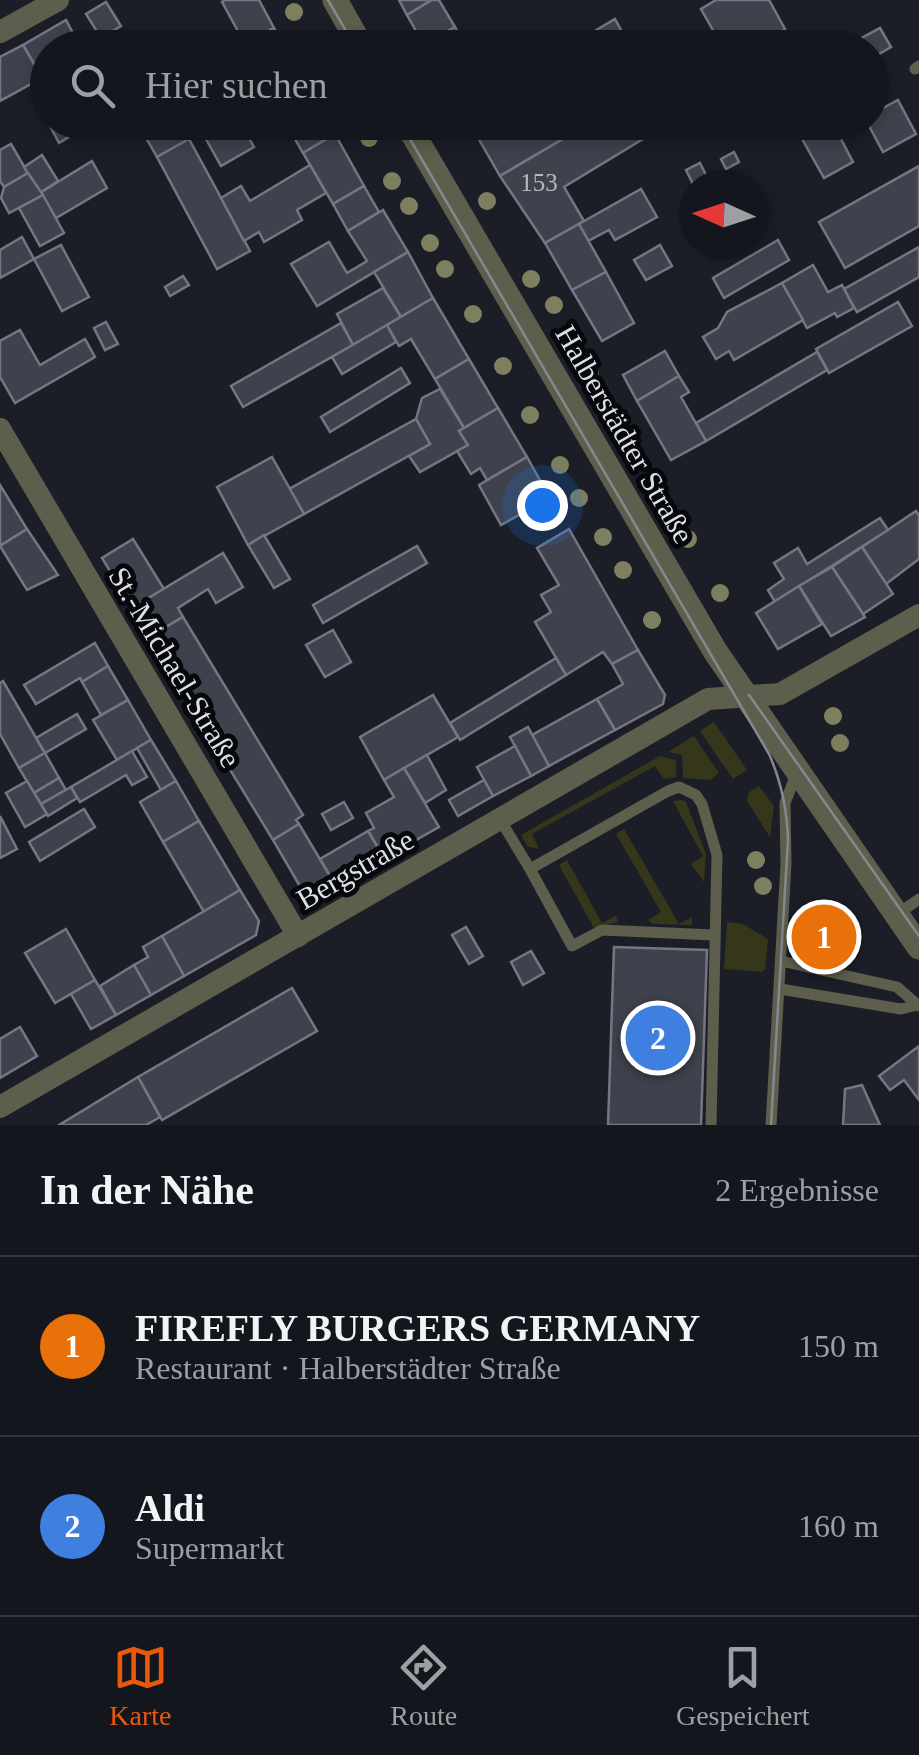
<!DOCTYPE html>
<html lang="de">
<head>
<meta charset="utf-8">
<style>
	:root { --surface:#14161d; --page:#21232a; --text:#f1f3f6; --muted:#9d9fa4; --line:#33353b; --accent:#ea580c }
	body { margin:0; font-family:"Times New Roman",serif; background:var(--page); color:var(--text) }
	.compass { position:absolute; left:679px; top:170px; width:90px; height:90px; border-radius:50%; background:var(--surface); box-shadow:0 5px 15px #0003; rotate:273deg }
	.you { position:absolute; left:542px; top:505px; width:35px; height:35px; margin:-25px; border:8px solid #fff; border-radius:50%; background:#1a73e8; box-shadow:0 0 0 15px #1a73e833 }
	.badge { display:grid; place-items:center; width:65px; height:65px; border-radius:50%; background:var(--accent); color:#fff; font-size:32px; font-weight:700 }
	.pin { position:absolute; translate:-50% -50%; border:5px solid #fff; box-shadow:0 2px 10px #0006 }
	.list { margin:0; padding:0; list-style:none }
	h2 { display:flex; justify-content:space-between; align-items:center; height:130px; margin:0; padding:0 40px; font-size:42px }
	h2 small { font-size:32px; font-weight:400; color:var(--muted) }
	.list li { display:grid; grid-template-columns:65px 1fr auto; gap:30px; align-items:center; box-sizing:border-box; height:180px; padding:0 40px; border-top:2px solid var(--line) }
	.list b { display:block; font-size:38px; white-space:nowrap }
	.list p { margin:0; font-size:32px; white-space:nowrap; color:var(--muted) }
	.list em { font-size:32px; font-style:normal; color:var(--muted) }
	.icon { flex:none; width:55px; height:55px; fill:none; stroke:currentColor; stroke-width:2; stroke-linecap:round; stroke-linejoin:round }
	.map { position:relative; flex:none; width:919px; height:1125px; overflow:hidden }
	.search { position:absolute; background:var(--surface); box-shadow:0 5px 15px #0003; left:30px; right:30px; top:30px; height:110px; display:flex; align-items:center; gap:25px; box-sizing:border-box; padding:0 35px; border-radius:55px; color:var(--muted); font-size:38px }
	.sheet { height:490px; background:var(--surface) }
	nav { display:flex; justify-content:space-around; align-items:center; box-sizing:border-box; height:140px; border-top:2px solid var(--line); background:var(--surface); font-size:28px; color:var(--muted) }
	nav a { display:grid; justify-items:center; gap:5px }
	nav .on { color:var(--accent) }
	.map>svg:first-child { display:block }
</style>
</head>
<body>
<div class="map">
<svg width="919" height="1125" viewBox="0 0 919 1125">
	<rect width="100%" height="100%" fill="#1b1e27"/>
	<!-- green -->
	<g fill="#36361a">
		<polygon points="714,722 747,770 733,779 700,731"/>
		<polygon points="694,736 719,773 710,780 683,778 682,755 668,752"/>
		<polygon points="660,756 676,760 676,777 664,779 655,766 532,834 539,849 527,846 521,835"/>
		<polygon points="759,786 774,806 770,837 747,801 749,792"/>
		<polygon points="682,800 686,802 706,854 704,882 691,864 703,856 673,801"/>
		<polygon points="624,829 679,924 692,917 692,925 653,924 648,920 661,912 616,834"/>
		<polygon points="567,860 602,923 616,916 618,922 594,928 559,865"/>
		<polygon points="727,922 743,924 768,939 765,969 762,972 724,969"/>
	</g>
	<!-- building -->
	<g fill="#3f424d" stroke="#747783" stroke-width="2.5">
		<polygon points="225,0 259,0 274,28 245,44 222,2"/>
		<polygon points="399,0 432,0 407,15"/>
		<polygon points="432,0 439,0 455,27 424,45 407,15"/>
		<polygon points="716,0 769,0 785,29 755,48 723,48 701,9"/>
		<polygon points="106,2 121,26 101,38 86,14"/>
		<polygon points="615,19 631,48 566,48"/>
		<polygon points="66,20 81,48 48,48 47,86 23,45"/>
		<polygon points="455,27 467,48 426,48 424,45"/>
		<polygon points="274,28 285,48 240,48 245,44"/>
		<polygon points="880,28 891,47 872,58 872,48 860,48 856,41"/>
		<polygon points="229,35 236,48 207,48"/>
		<polygon points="23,45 42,78 0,101 0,57"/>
		<polygon points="47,86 48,86 48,121 33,94"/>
		<polygon points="898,100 916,134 883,152 867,122 872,122 872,114"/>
		<polygon points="48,122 72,122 77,132 59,143"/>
		<polygon points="137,122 189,122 196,136 157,157"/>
		<polygon points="189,122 219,122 196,136"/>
		<polygon points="219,122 240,122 254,147 221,166 202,132"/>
		<polygon points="285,122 328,122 335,134 303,153"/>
		<polygon points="469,122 517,122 527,139 554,122 592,122 500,176"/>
		<polygon points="592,122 671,122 564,187 584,221 545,243 500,176"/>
		<polygon points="827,122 832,122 853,162 824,178 801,137"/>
		<polygon points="335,134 364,186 333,204 303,153"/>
		<polygon points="189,139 250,251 217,269 157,157"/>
		<polygon points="11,144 28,173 4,187 0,181 0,150"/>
		<polygon points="734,152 739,162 726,169 721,159"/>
		<polygon points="42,155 58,181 40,193 24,167"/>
		<polygon points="92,161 107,188 56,218 40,193"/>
		<polygon points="700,163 708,179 694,186 686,170"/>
		<polygon points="310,165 326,193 297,210 302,220 264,242 259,232 244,241 221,198 241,186 250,201"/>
		<polygon points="919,166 919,226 845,268 819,222"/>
		<polygon points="28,173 43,195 9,213 1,198 4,187"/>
		<polygon points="364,186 379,212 348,231 333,204"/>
		<polygon points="641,189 657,217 615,240 609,230 588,241 579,224"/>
		<polygon points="43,195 64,233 40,246 19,208"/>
		<polygon points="383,210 408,252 317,306 291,264 329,242 347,273 367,261 348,231"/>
		<polygon points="579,224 606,272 572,290 545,243"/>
		<polygon points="22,237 34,259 0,278 0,250"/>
		<polygon points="778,240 789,260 724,298 713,278"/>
		<polygon points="61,245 89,297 62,311 34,259"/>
		<polygon points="660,245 672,266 646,280 634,260"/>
		<polygon points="919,247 919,277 857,312 844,289"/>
		<polygon points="408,252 433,298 401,317 374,272"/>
		<polygon points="813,265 828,292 842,285 854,308 837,317 835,313 807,328 782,283"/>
		<polygon points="606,272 634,323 602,341 572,290"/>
		<polygon points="183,276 189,285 170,296 165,287"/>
		<polygon points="782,283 803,320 734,360 729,351 716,359 703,337 718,328 727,312"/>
		<polygon points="383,288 401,317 353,345 337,314"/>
		<polygon points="433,298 469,359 435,379 411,339 399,346 387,325"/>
		<polygon points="898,302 912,326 829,373 816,349"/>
		<polygon points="106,322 118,344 105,350 94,328"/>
		<polygon points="341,323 353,345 243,407 231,386"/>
		<polygon points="387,325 396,342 342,374 332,357"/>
		<polygon points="20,330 40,365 85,339 95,357 15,403 0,377 0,341"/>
		<polygon points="665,351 679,376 637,401 623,375"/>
		<polygon points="817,352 827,370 706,441 696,423"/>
		<polygon points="469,359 498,408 464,428 435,379"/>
		<polygon points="401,368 410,383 330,432 321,417"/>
		<polygon points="679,376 689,392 681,397 706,441 671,460 637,401"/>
		<polygon points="440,389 464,428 459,431 468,445 420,472 409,456 430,444 416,419 422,398"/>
		<polygon points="498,408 527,457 487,480 480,468 471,474 457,451 468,445 459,431"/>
		<polygon points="416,419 430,444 304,514 289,489"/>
		<polygon points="272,457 304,514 248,545 217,487"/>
		<polygon points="527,457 550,498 501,525 479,485"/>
		<polygon points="0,485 27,529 0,546"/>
		<polygon points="916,511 919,516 919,559 886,584 862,547"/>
		<polygon points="880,518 888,530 775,602 768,590 784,579 774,563 798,548 807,564"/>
		<polygon points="27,529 58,575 27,590 0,546"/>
		<polygon points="569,529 638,650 612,664 603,652 566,675 535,622 551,612 541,595 559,585 537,548"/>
		<polygon points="264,535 290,579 274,588 248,545"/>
		<polygon points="133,539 164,589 132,608 102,558"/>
		<polygon points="417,546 427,563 323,623 313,605"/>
		<polygon points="862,547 893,594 863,614 832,567"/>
		<polygon points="223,553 243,587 216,603 208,589 178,608 183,617 149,637 132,608"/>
		<polygon points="832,567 865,617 831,636 799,586"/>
		<polygon points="799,586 822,624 778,649 756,613"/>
		<polygon points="183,617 303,815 296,820 299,824 273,840 149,637"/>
		<polygon points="333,630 351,662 325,677 306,645"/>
		<polygon points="95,643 108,666 82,682 80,678 36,704 24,685"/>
		<polygon points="638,650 665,695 663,704 615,730 597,699 623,684 612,664"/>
		<polygon points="556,658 566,675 460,740 450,723"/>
		<polygon points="108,666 128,700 101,715 82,682"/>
		<polygon points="3,681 45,753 19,768 0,734 0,683"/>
		<polygon points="433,695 458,737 384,780 360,737"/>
		<polygon points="597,699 615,730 549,766 532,735"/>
		<polygon points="128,700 151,740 117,760 93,720"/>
		<polygon points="77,714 86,729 45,753 36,738"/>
		<polygon points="528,727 549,766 531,776 510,737"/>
		<polygon points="151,740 176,781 161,790 137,748"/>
		<polygon points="515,746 531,776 493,796 477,767"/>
		<polygon points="132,751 147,777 132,785 126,775 80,802 71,787"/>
		<polygon points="45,753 59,778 34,793 19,768"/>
		<polygon points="427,755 446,790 425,803 404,768"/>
		<polygon points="404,768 439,827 384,858 368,831 374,828 366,813 394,797 384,780"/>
		<polygon points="59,778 66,790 41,804 34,793"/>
		<polygon points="484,780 493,796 458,816 449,800"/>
		<polygon points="27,781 47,814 25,827 6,793"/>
		<polygon points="176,781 199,821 163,842 140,802"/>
		<polygon points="71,787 77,798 48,816 41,804"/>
		<polygon points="344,802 353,818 331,830 322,814"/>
		<polygon points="84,809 95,827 40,861 29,842"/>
		<polygon points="0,816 17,849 0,858"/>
		<polygon points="199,821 240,890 204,912 163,842"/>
		<polygon points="299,824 336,886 309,902 273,840"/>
		<polygon points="368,831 384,858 336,886 320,859"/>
		<polygon points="240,890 259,921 256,935 184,976 162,936"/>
		<polygon points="822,910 832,911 842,920 844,934 852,944 833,957 830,952 818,961 805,945 810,941 806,926 812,915"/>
		<polygon points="466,927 483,956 469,964 452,935"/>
		<polygon points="66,929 95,980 55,1003 25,953"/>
		<polygon points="162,936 184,976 151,995 134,965 148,957 143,947"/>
		<polygon points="614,947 707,950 701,1125 608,1125"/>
		<polygon points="531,951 544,973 523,985 511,962"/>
		<polygon points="134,965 151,995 116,1015 100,986"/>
		<polygon points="95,980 116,1015 91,1029 71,994"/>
		<polygon points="292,988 317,1031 162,1120 138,1077"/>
		<polygon points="20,1027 37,1056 0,1078 0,1039"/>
		<polygon points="919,1046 919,1100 904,1080 890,1090 879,1076"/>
		<polygon points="138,1077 160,1117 146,1125 59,1125"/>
		<polygon points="862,1085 880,1125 843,1125 845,1089"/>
	</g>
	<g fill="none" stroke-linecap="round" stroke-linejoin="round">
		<!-- service -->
		<g stroke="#5e5e4d" stroke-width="11">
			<polyline points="915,69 919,66"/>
			<polyline points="501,821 530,869 668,791 679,787 696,795 702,804 717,855 711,1125"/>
			<polyline points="530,869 572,946 602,930 714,935"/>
			<polyline points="898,914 919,899"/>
			<polyline points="781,961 897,987 919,1006"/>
			<polyline points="780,989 901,1009 917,1005"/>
			<polyline points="771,1125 786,864 785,803 797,772"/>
		</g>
		<!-- minor -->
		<g stroke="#5e5e4d" stroke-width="22">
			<polyline points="0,32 58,0"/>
			<polyline points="0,429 298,936"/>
			<polyline points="0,1107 708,699 780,694 919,615"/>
		</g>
		<!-- tertiary -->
		<g stroke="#5e5e4d" stroke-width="25">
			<polyline points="335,0 362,48"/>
			<polyline points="406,122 715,651 919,947"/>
		</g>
		<!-- tram -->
		<g stroke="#868890" stroke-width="2.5">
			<polyline points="328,0 356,48"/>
			<path d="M400,122L769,754C782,783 787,809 788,840L771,1125"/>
			<polyline points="749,695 919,936"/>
		</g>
	</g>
	<!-- trees -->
	<g fill="#7e7f5e">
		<circle cx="294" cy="12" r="9"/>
		<circle cx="369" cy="138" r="9"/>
		<circle cx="392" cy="181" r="9"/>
		<circle cx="487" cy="201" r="9"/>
		<circle cx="409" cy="206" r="9"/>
		<circle cx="430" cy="243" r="9"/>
		<circle cx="445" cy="269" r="9"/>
		<circle cx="531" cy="279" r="9"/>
		<circle cx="554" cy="305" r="9"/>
		<circle cx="473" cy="314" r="9"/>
		<circle cx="503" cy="366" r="9"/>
		<circle cx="590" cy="374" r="9"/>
		<circle cx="530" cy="415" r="9"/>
		<circle cx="560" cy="465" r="9"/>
		<circle cx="579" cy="498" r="9"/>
		<circle cx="603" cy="537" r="9"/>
		<circle cx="688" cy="539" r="9"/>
		<circle cx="623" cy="570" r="9"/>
		<circle cx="720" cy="593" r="9"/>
		<circle cx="652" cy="620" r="9"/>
		<circle cx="833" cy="716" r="9"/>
		<circle cx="840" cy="743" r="9"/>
		<circle cx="756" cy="860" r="9"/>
		<circle cx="763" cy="886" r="9"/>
	</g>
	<g text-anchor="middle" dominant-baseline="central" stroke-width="10" stroke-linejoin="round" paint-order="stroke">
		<!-- number labels -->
		<g font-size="25" fill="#b6b8c0">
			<text x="539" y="182">153</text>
		</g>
		<!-- street labels -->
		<g font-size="30" fill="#dddfe6" stroke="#07080c">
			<text transform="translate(625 434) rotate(60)">Halberstädter Straße</text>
			<text transform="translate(175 667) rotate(59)">St.-Michael-Straße</text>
			<text transform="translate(355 869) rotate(-30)">Bergstraße</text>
		</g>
	</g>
</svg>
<svg class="compass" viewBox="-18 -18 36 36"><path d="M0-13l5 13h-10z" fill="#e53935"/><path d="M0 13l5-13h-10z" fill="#9d9fa4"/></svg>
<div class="you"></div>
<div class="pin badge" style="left:824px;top:937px;background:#e8710a">1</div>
<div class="pin badge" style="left:658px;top:1038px;background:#3f7fe0">2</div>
<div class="search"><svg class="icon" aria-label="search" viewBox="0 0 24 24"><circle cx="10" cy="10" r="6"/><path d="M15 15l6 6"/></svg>Hier suchen</div>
</div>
<section class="sheet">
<h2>In der Nähe<small>2 Ergebnisse</small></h2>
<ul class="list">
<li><span class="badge" style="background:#e8710a">1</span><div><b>FIREFLY BURGERS GERMANY</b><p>Restaurant · Halberstädter Straße</p></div><em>150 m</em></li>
<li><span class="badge" style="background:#3f7fe0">2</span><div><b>Aldi</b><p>Supermarkt</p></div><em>160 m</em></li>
</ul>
</section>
<nav>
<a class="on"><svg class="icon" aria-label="map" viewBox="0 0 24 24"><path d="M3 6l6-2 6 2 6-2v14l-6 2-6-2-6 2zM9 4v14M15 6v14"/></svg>Karte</a>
<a><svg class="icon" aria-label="directions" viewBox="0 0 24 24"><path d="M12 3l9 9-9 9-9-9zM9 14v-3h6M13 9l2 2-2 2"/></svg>Route</a>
<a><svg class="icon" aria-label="saved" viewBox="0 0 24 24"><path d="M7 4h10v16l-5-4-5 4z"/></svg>Gespeichert</a>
</nav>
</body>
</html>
